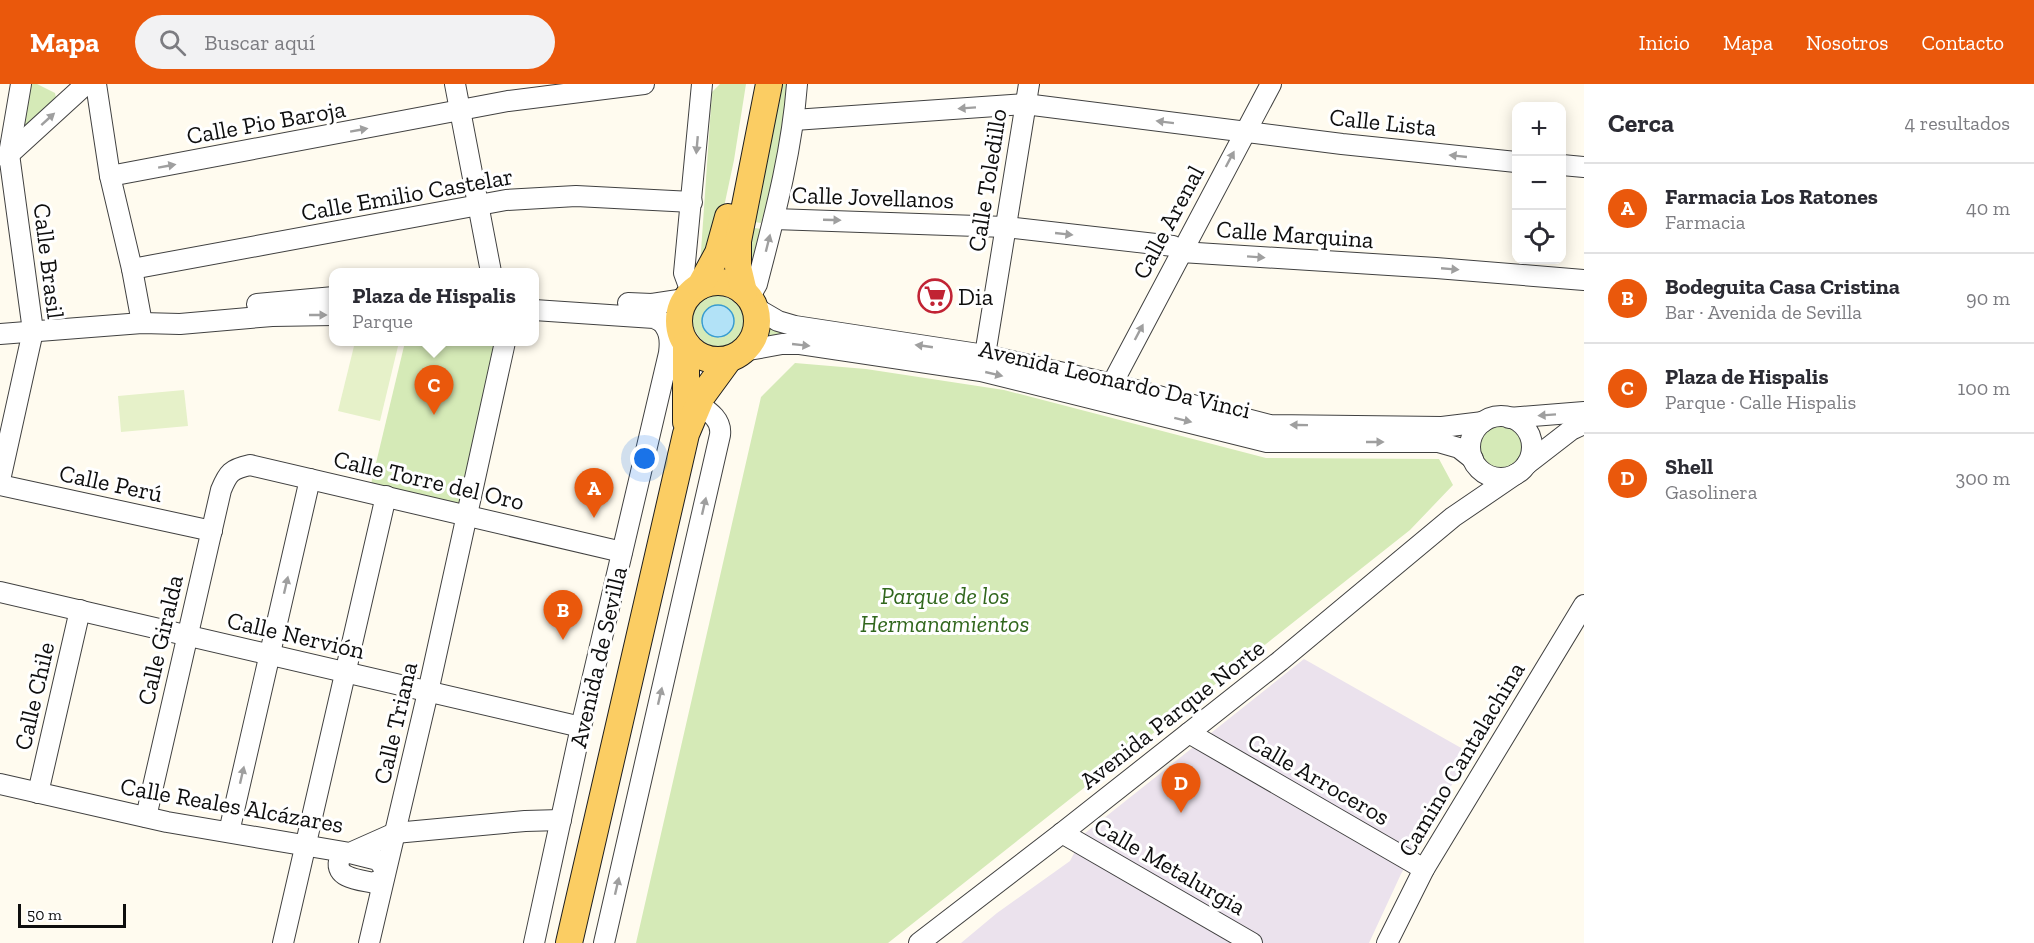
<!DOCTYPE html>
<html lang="es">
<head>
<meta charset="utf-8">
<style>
	:root { --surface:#fff; --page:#f2f2f3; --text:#2b2b33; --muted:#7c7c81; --line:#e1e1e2; --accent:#ea580c }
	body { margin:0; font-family:"Zilla Slab",serif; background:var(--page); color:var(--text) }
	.controls { position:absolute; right:18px; top:18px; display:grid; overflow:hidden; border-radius:12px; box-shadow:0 3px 15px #0003 }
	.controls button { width:54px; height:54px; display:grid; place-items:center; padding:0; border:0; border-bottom:2px solid var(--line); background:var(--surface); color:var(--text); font:30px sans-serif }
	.scale { position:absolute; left:18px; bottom:15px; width:108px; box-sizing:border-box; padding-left:6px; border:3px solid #0e0e0e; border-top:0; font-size:16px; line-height:21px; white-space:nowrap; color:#0e0e0e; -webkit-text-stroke:4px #fff; paint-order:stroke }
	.you { position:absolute; left:645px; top:375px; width:21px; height:21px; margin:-15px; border:4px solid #fff; border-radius:50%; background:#1a73e8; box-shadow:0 0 0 9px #1a73e833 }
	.badge { display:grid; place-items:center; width:39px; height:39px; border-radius:50%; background:var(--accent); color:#fff; font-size:20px; font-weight:700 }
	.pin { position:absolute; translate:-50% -50px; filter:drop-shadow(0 2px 3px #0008) }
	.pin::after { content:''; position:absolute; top:32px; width:21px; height:18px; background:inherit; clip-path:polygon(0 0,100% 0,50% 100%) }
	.popup { position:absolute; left:329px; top:184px; width:210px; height:78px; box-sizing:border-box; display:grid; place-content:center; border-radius:12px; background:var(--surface); filter:drop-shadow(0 2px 4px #0005); font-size:20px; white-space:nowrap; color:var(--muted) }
	.popup b { font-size:22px; color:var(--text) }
	.popup::after { content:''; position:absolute; left:50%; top:100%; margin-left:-12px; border:12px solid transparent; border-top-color:var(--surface) }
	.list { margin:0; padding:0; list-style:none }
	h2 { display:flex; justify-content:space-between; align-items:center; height:78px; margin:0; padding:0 24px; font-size:26px }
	h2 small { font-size:20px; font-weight:400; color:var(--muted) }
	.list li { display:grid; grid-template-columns:39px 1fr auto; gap:18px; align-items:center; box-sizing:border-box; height:90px; padding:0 24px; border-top:2px solid var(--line) }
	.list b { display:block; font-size:22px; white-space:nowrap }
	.list p { margin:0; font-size:20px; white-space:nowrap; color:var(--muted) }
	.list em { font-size:20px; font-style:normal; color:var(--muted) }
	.icon { flex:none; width:33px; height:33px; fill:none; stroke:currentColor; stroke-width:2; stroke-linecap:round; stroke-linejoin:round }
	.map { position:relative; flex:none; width:1584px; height:859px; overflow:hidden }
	header { display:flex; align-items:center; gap:36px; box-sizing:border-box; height:84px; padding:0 30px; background:var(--accent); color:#fff }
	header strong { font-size:28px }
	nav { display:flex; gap:33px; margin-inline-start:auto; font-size:21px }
	.search { width:420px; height:54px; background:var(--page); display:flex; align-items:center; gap:15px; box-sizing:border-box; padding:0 21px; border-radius:33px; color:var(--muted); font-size:22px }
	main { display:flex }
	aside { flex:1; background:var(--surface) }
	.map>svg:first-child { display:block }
</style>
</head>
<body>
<header>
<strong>Mapa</strong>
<div class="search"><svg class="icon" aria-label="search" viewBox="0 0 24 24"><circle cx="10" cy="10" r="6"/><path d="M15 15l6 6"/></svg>Buscar aquí</div>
<nav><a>Inicio</a><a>Mapa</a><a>Nosotros</a><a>Contacto</a></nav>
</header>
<main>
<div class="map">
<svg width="1584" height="859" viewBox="0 0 1584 859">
	<rect width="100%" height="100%" fill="#fffbef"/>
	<!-- industrial -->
	<polygon fill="#ebe2ed" points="1304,575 1470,669 1401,790 1369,859 961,859 997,829 1070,777 1084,750"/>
	<!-- green -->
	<g fill="#d5eab7" fill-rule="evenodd">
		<polygon points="29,0 37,0 55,9 56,14 23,46"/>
		<polygon points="720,0 746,0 734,76 721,137 700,182 712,8"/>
		<path d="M776,0H791C784,46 776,95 761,139L748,137Z"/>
		<polygon points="747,143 762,145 753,187 745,186"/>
		<path d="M717,211C737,213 752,233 739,252C711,291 662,220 717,211ZM729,225C738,237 734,250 719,254L707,249L701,240Z"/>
		<polygon points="763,238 802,250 757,260 761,251"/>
		<polygon points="405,258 495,258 496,262 461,422 371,400"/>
		<polygon points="795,279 866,285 1004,306 1266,374 1439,375 1453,401 1410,446 888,859 636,859 761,313"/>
		<circle cx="1501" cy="363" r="22"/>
	</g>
	<!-- pitch -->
	<g fill="#e6f1c9">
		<polygon points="355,258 399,258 380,337 338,327"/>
		<polygon points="184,306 188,342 121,348 118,312"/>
	</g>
	<!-- water -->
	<circle fill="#b2e2f7" stroke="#389cd0" stroke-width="1.5" cx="718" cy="237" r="16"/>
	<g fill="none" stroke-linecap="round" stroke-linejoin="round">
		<defs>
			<g id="minor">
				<polyline points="96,0 110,92 132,185 142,239"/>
				<polyline points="455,0 491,188"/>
				<polyline points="794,36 1025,20 1342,60 1516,78"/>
				<polyline points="6,73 86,0"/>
				<polyline points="1562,81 1584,83"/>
				<polyline points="110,92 508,17 644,0"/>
				<polyline points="774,135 1006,143 1173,162 1181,168 1436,184 1584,196"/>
				<polyline points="132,185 506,116 576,112 692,118"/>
				<polyline points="691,208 684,189 702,0"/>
				<path d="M749,214L757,200C774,134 792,68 797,0"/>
				<polyline points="628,219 652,220 685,215"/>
				<polyline points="257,220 334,213"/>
				<polyline points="754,223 778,237 795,242 985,271 1112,300 1270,341 1442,343 1483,338"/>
				<polyline points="534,226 654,234 668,241"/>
				<polyline points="0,250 142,239 180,240 272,232 334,231"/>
				<polyline points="743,267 782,260 800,260 981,287 1267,358 1438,358 1459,364 1473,375"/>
				<polyline points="985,271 1029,0"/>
				<polyline points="1112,300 1271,0"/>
				<circle cx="1501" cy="363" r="31"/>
				<polyline points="1509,334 1584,328"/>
				<polyline points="1527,380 1571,346 1584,340"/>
				<polyline points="0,396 33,247 9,70 21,0"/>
				<polyline points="0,401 212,447"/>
				<polyline points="0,508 581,643"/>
				<polyline points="1189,649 1424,785"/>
				<polyline points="0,700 167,738 350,769 395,749 525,737 561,736"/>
				<polyline points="38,709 80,526"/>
				<path d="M146,733L221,406C228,389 231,385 250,381L622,468"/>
				<polyline points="229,748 310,395"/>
				<polyline points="1062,749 1252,859"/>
				<path d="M350,769L378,776L384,784V793L374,799C362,796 335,795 339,777C340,771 345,770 350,769Z"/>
				<polyline points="283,859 386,412"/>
				<polyline points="369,859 428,608 505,258"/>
				<path d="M534,859L581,643L669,269C671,254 669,245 659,235"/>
				<path d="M604,859L720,351C722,336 710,328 698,320"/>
				<polyline points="919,859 1062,749 1280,577 1453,433 1516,390"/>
				<polyline points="1387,859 1424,785 1584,521"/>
			</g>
			<g id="major">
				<circle cx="718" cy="237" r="39"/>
				<polyline points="700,202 718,169 728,133"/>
				<polyline points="744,208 738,183 738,157 769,0"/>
				<polyline points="686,260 686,338"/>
				<polyline points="569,859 686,350 702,312 729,275"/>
			</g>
		</defs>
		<!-- minor casing -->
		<use href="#minor" stroke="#414141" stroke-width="22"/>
		<!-- major casing -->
		<use href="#major" stroke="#1f1f1f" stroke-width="28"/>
		<!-- minor -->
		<use href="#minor" stroke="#fff" stroke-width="20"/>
		<!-- major -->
		<use href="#major" stroke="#fbcd63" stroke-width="26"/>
	</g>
	<!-- one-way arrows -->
	<defs><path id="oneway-solid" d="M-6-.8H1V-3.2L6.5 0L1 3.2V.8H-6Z" transform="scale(1.5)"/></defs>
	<g fill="#9f9f9f">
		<use href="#oneway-solid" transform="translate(967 24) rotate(176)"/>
		<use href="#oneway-solid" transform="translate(48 35) rotate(-42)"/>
		<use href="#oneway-solid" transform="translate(1165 38) rotate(-173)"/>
		<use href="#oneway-solid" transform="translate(359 46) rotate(-10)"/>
		<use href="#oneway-solid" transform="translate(697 61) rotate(95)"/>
		<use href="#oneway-solid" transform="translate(1458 72) rotate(-174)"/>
		<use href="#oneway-solid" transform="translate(1230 75) rotate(-62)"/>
		<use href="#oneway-solid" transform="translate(167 82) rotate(-10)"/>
		<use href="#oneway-solid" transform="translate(832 136) rotate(2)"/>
		<use href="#oneway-solid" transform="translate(1064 150) rotate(6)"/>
		<use href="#oneway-solid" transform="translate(768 159) rotate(-76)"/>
		<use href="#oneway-solid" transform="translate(1256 173) rotate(4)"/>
		<use href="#oneway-solid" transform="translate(1450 185) rotate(5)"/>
		<use href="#oneway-solid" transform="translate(318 231)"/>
		<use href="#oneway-solid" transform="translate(1139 248) rotate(-62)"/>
		<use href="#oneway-solid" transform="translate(801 261) rotate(6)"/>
		<use href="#oneway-solid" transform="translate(924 262) rotate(-172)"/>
		<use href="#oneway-solid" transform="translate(994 290) rotate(13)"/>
		<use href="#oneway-solid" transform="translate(1547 331) rotate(176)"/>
		<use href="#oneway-solid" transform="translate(1183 336) rotate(14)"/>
		<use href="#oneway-solid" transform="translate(1299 341) rotate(-179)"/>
		<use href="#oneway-solid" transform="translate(1375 358)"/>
		<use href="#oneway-solid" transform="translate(704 422) rotate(-77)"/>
		<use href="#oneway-solid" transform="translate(286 501) rotate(-77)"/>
		<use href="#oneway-solid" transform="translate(660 612) rotate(-77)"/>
		<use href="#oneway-solid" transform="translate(242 691) rotate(-77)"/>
		<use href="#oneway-solid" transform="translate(617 802) rotate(-77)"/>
	</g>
	<!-- icons -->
	<defs>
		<symbol id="supermarket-ring" viewBox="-11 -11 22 22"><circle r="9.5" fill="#fff" stroke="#c12334" stroke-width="1.5"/><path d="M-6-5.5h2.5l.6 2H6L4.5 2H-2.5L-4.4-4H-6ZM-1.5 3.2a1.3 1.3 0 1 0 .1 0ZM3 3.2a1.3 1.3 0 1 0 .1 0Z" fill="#c12334"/></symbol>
	</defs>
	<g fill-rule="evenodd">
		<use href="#supermarket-ring" x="916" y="193" width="38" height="38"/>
	</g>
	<g text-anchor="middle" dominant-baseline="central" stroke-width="6" stroke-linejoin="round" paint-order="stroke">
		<!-- street labels -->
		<g font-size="24" fill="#0e0e0e" stroke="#fff">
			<text transform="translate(266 38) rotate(-10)">Calle Pio Baroja</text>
			<text transform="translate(1383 38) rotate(6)">Calle Lista</text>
			<text transform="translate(987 96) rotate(-81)">Calle Toledillo</text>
			<text transform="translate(407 110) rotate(-10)">Calle Emilio Castelar</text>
			<text transform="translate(873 113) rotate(2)">Calle Jovellanos</text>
			<text transform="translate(1168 138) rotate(-62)">Calle Arenal</text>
			<text transform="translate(1295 150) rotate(4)">Calle Marquina</text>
			<text transform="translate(49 177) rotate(83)">Calle Brasil</text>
			<text transform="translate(1115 295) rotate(13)">Avenida Leonardo Da Vinci</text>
			<text transform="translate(429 396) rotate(13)">Calle Torre del Oro</text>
			<text transform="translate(111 399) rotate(12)">Calle Perú</text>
			<text transform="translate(296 551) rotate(13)">Calle Nervión</text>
			<text transform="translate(160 556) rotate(-77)">Calle Giralda</text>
			<text transform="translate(598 573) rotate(-77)">Avenida de Sevilla</text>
			<text transform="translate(34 612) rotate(-77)">Calle Chile</text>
			<text transform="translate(1172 630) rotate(-38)">Avenida Parque Norte</text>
			<text transform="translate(395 639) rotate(-77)">Calle Triana</text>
			<text transform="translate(1461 675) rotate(-59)">Camino Cantalachina</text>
			<text transform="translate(1319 695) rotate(30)">Calle Arroceros</text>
			<text transform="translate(232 721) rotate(10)">Calle Reales Alcázares</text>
			<text transform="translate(1170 782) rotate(30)">Calle Metalurgia</text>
		</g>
		<!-- poi labels -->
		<g font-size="24" fill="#0e0e0e" stroke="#fff" text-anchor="start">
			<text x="958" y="212">Dia</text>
		</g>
		<!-- park labels -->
		<g font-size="24" font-style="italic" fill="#31671d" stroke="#fff">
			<text x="945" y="511">Parque de los<tspan x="945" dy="28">Hermanamientos</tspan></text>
		</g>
	</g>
</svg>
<div class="controls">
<button>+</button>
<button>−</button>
<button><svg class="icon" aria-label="locate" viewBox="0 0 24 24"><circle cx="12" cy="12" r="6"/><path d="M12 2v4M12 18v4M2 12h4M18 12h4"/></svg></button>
</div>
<div class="scale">50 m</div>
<div class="you"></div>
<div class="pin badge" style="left:594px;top:434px">A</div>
<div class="pin badge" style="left:563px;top:556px">B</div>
<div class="pin badge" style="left:434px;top:331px">C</div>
<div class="popup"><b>Plaza de Hispalis</b>Parque</div>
<div class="pin badge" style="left:1181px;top:729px">D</div>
</div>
<aside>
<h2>Cerca<small>4 resultados</small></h2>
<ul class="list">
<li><span class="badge">A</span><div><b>Farmacia Los Ratones</b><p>Farmacia</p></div><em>40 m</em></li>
<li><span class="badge">B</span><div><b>Bodeguita Casa Cristina</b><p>Bar · Avenida de Sevilla</p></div><em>90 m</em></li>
<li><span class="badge">C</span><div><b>Plaza de Hispalis</b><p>Parque · Calle Hispalis</p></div><em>100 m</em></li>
<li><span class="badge">D</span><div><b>Shell</b><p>Gasolinera</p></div><em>300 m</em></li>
</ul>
</aside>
</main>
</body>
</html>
